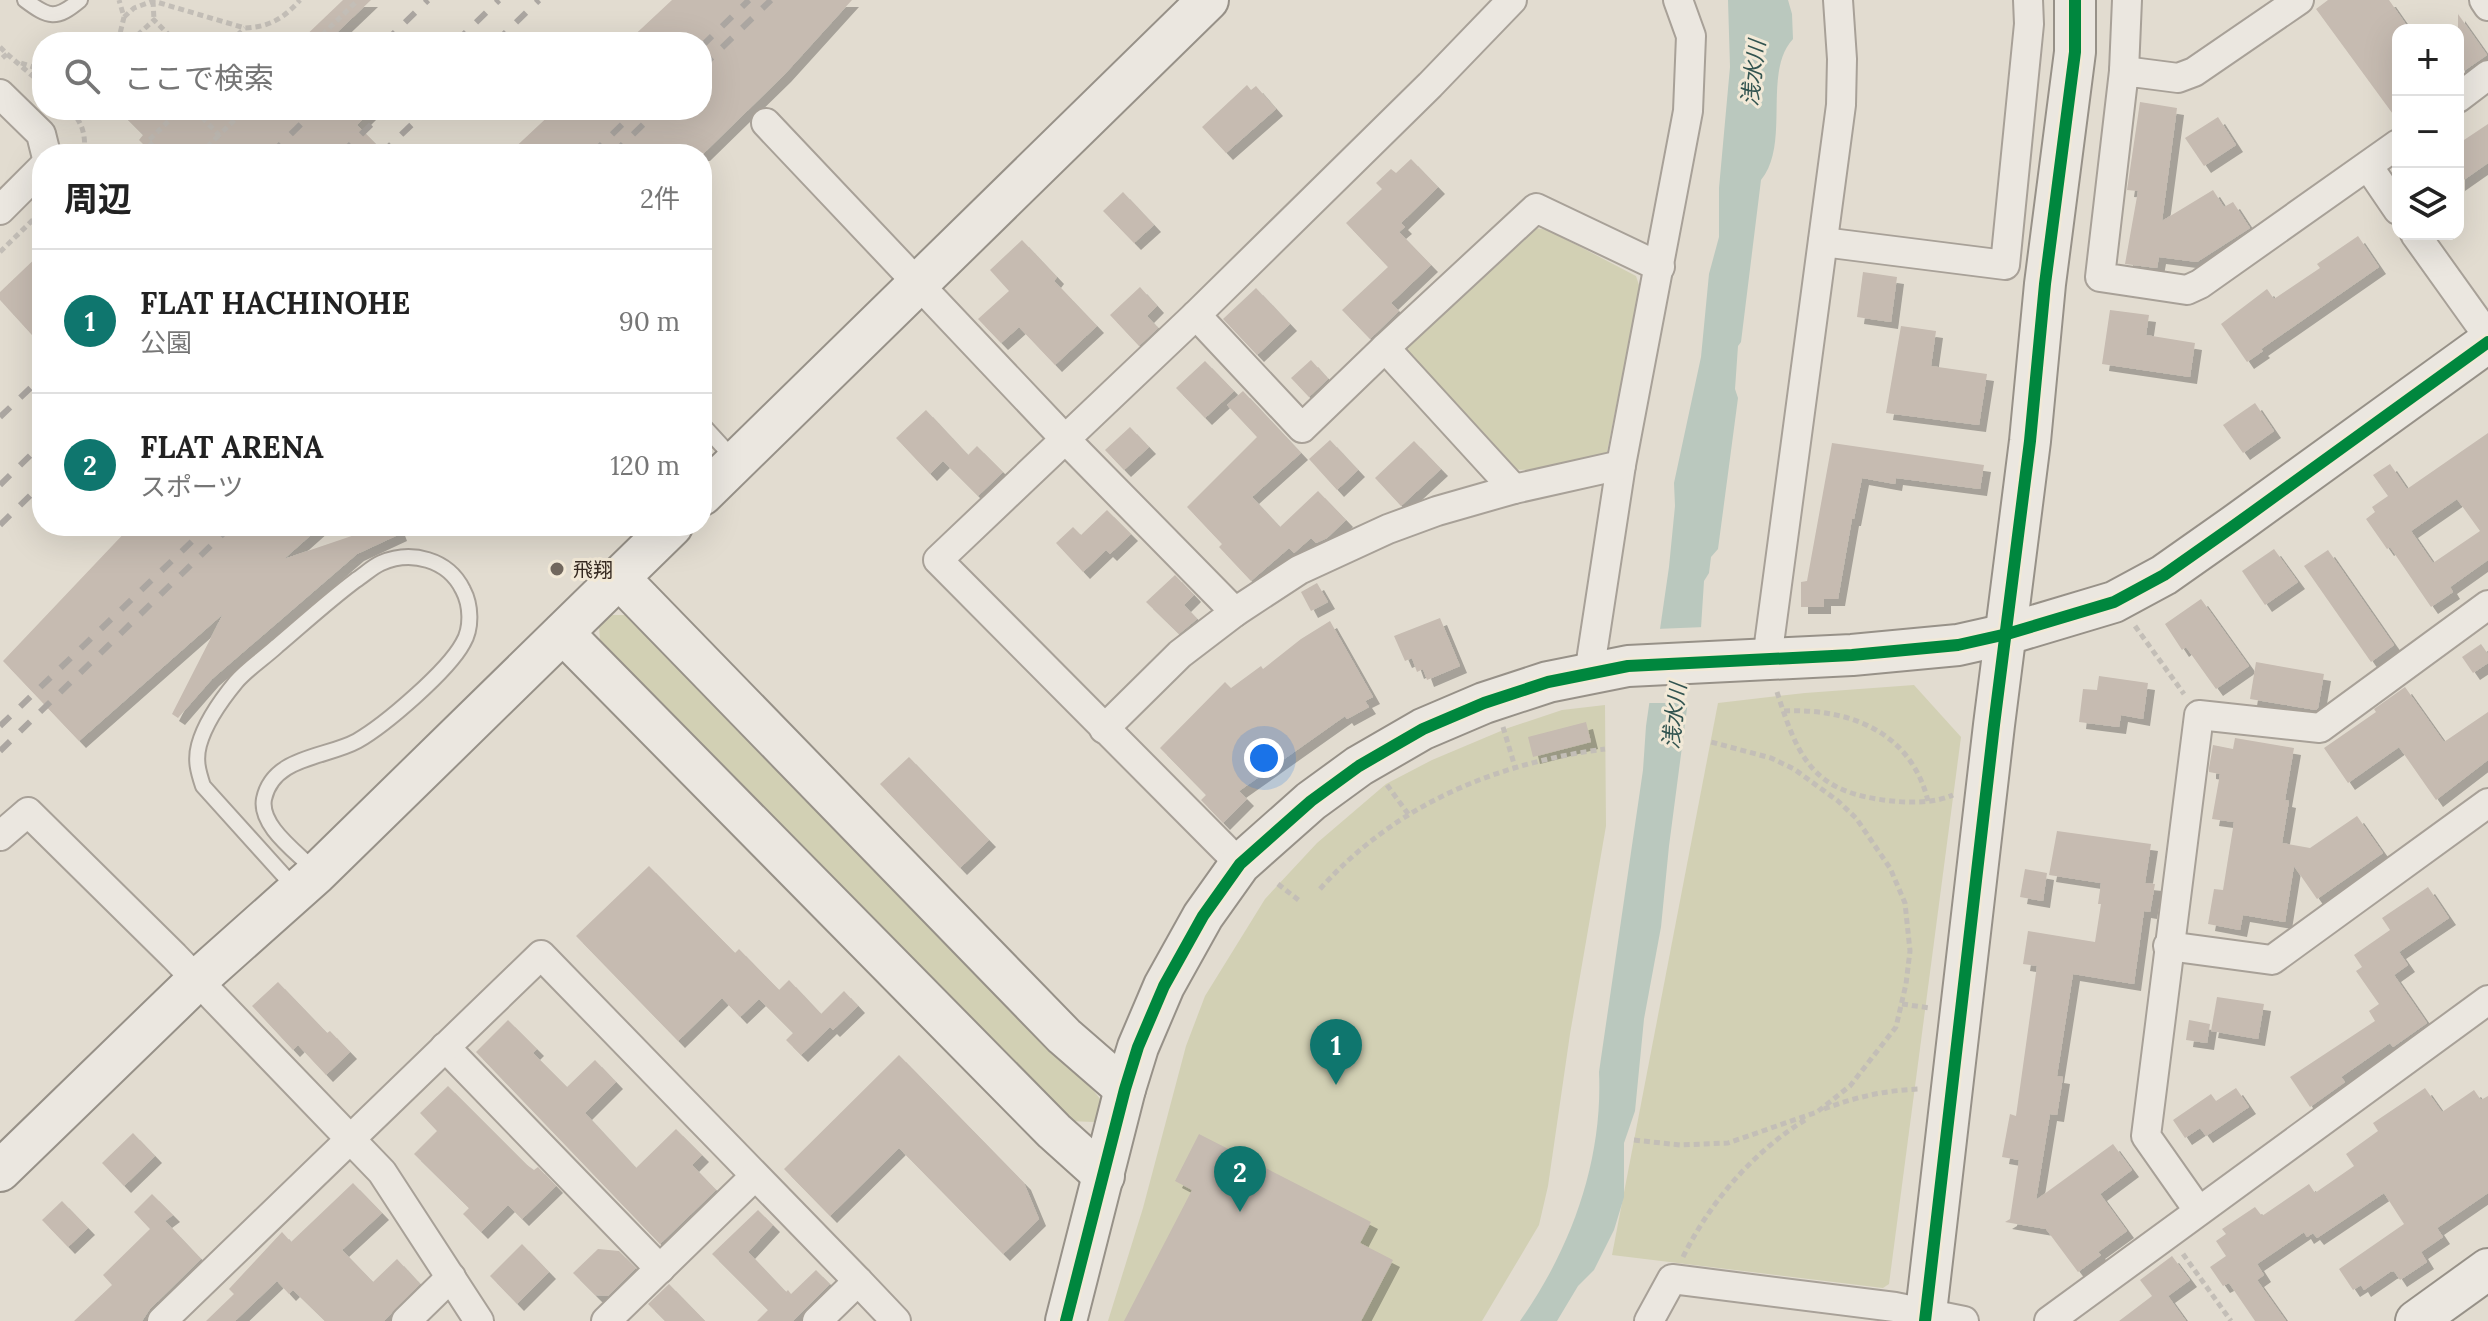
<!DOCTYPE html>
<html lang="ja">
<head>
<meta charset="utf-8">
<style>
	:root { --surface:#fff; --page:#f2f2f2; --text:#222; --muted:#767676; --line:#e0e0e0; --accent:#0f766e }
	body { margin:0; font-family:Lora,"Noto Sans JP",serif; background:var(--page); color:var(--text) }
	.controls { position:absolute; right:24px; top:24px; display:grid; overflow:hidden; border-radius:16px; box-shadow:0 8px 32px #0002 }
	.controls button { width:72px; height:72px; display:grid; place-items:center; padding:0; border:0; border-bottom:2px solid var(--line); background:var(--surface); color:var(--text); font:40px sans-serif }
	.you { position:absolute; left:1264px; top:758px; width:28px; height:28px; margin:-20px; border:6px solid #fff; border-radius:50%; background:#1a73e8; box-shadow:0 0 0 12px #1a73e833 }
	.badge { display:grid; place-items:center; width:52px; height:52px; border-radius:50%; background:var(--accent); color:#fff; font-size:26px; font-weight:700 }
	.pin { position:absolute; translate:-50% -66px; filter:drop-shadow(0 2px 4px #0008) }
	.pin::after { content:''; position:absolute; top:42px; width:28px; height:24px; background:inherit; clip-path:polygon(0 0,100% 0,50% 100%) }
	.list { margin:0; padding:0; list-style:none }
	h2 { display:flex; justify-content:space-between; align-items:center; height:104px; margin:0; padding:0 32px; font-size:34px }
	h2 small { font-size:26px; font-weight:400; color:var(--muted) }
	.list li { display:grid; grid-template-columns:52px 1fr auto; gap:24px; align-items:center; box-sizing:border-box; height:144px; padding:0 32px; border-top:2px solid var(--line) }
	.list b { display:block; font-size:30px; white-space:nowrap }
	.list p { margin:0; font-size:26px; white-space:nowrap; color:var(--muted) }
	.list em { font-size:26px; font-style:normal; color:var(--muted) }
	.icon { flex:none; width:44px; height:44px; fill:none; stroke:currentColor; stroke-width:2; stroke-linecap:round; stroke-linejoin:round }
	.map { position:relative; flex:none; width:2488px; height:1321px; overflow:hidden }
	.search { position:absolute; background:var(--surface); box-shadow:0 8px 32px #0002; left:32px; top:32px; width:680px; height:88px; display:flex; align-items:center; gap:20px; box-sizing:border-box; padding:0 28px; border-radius:32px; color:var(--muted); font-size:30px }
	.panel { position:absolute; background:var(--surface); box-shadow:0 8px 32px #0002; left:32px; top:144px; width:680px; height:392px; border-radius:32px }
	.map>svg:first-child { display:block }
</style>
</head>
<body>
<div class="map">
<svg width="2488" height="1321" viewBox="0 0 2488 1321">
	<defs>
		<filter id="shadow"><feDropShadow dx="7" dy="7" stdDeviation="0" flood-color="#0004"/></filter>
	</defs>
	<rect width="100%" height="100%" fill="#e2dcd0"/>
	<!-- green -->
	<g fill="#d2d0b4">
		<path d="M1536,228L1548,230L1636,276L1640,288L1607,452C1583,466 1537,472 1509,469L1405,357L1407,343Z"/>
		<polygon points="611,615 625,615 642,625 1081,1075 1105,1105 1103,1116 1094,1122 1067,1121 619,666 600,640 599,627"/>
		<polygon points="1914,685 1961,737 1889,1284 1883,1288 1612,1255 1718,703 1805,693"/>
		<polygon points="1605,705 1606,826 1570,1034 1548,1186 1539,1225 1482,1321 1108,1321 1143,1208 1186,1046 1205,996 1265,899 1317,843 1386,784 1432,760 1508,728 1562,710"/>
	</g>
	<!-- water -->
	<path fill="#bac8be" d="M1728,0H1788L1792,14L1793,39C1762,72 1791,144 1761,180L1741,342L1738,346L1735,389L1738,398L1718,549L1711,557L1709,573L1704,581L1701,628L1691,678L1669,846L1661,927L1644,1019L1635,1111L1624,1143V1197L1614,1230L1594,1270L1578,1286L1557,1321H1520C1571,1249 1603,1161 1599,1072L1643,770L1646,726L1669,567L1675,506L1674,483L1701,357L1709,274L1719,237V188L1730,67Z"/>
	<!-- pier -->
	<polygon fill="#e2dcd0" points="1705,627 1692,703 1646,703 1656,629"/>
	<!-- building -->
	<g fill="#c6bbb1" fill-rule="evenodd" filter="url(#shadow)">
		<polygon points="343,0 371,0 327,42 299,42"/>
		<polygon points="672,0 852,0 784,75 703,154 508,154 555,110 702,110 702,42 627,42"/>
		<polygon points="2328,0 2389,0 2410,30 2398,30 2398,121 2316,9"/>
		<polygon points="2458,14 2487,55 2458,75"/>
		<polygon points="1247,85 1251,90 1256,86 1276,109 1226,153 1202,127"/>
		<polygon points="2140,102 2177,108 2162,221 2213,190 2224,207 2233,202 2250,228 2197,262 2159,257 2157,268 2125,264 2138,191 2127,190"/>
		<polygon points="118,110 372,110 357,125 386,154 153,154 139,140 143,135"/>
		<polygon points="2218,117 2236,145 2204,166 2185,138"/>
		<polygon points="2488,124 2488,163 2458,184 2458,144"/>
		<polygon points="1411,159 1438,187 1401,223 1405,227 1399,232 1431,265 1391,303 1399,311 1370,339 1342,310 1388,267 1346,223 1382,189 1376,183 1391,169 1396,173"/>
		<polygon points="1123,192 1154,225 1134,243 1103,211"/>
		<polygon points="2358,236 2379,267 2261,349 2263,351 2247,362 2221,324 2267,289 2274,299 2320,268 2317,264"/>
		<polygon points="1022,240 1057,277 1054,281 1097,326 1055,365 1019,327 1001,343 978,319 1009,291 990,270"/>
		<polygon points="42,252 42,346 0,300 0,292"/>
		<polygon points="1863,272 1897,277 1891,322 1857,317"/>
		<polygon points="1140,287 1157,306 1147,316 1158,328 1139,346 1110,315"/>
		<polygon points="1256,288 1290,324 1257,355 1223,319"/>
		<polygon points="2110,310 2149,315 2146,335 2195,343 2190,377 2102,364"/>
		<polygon points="1901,326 1936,331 1931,366 1987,374 1979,425 1886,413"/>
		<polygon points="1311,360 1328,379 1309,397 1291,378"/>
		<polygon points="1205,361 1234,391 1205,418 1176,388"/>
		<polygon points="1243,391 1301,453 1252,497 1280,527 1318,491 1346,520 1327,538 1316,543 1311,538 1294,553 1289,548 1251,581 1219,547 1222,544 1187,507 1257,437 1227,405"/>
		<polygon points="2255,403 2274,431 2243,453 2223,425"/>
		<polygon points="926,410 968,455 977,446 1003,472 978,496 943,461 930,474 896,438"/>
		<polygon points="1130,427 1149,447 1124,470 1105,450"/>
		<path d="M2488,433V560L2450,587L2453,592L2431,607L2390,547L2387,549L2366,519L2375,512L2372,507L2388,496L2373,475L2390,464L2407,489ZM2457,499L2480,531L2433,563L2411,531Z"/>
		<polygon points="1330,440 1358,470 1337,490 1309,459"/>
		<polygon points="1414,441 1441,469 1401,506 1375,478"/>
		<polygon points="1832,443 1984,465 1980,489 1896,478 1895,484 1862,478 1854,519 1852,519 1838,599 1824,599 1824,607 1801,607 1801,582 1807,581"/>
		<polygon points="1107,510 1131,534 1110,554 1106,550 1083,572 1056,543 1073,527 1081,535"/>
		<polygon points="131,526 321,526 284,559 381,526 397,526 400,534 357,554 212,679 178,718 172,714 223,614 79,741 3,661"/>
		<polygon points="2274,549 2298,582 2265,605 2242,571"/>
		<polygon points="2328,550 2394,645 2371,662 2304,566"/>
		<polygon points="1175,575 1194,595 1184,605 1197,619 1179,634 1146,602"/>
		<polygon points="1317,583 1328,602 1311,611 1301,592"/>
		<polygon points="2201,599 2249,666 2216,689 2186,647 2182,650 2165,624"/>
		<polygon points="1440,618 1460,666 1427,680 1423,669 1417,672 1412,658 1405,661 1394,636"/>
		<polygon points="1330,621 1373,697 1365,701 1369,707 1347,719 1345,716 1239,791 1247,799 1223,823 1201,800 1206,795 1160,748 1225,682 1231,688 1261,666 1263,669 1301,639"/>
		<polygon points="2481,644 2488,654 2488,663 2473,673 2462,657"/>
		<polygon points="2256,662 2324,674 2318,708 2316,710 2250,699"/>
		<polygon points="2099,676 2148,683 2143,719 2121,715 2119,727 2079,722 2083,689 2097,690"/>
		<polygon points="2405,687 2444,742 2488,712 2488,760 2436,800 2399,747 2348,783 2324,748 2376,712 2374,709"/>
		<polygon points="1586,722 1591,742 1533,757 1528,737"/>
		<polygon points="2235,738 2294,748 2285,800 2289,801 2282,843 2310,848 2357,816 2383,853 2317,899 2294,866 2285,922 2243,915 2240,930 2208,924 2214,889 2223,890 2234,822 2212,819 2220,774 2209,772 2209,768 2213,745 2233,749"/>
		<polygon points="909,757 989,840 960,868 880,784"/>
		<polygon points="2057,831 2151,844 2145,883 2155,884 2150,912 2144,911 2134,984 2073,974 2057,1076 2063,1077 2057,1115 2050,1114 2036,1200 2113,1144 2132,1170 2100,1194 2127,1231 2098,1252 2101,1255 2078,1272 2046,1229 2005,1222 2010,1219 2019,1160 2002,1157 2010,1114 2016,1116 2037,966 2023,964 2028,931 2095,942 2101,904 2098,904 2101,883 2049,875"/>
		<polygon points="649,866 735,953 739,949 779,990 789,980 821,1014 844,991 858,1006 833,1030 830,1027 801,1055 786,1040 793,1033 759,999 740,1017 722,998 678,1041 576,936"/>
		<polygon points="2025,869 2047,873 2043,901 2020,897"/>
		<polygon points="2428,887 2449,918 2399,952 2408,965 2394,975 2427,1023 2393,1047 2390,1043 2341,1077 2345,1082 2310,1107 2290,1077 2375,1021 2369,1011 2379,1004 2356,971 2362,967 2354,955 2390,930 2382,918"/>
		<polygon points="278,982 327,1033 330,1031 350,1052 326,1075 298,1045 293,1050 252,1006"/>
		<polygon points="2217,997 2264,1004 2258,1039 2211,1031"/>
		<polygon points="508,1020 537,1049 533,1053 567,1087 595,1060 616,1082 585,1113 636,1168 676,1129 702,1155 692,1165 716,1190 660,1244 476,1052"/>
		<polygon points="2189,1020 2210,1024 2207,1043 2186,1040"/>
		<polygon points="899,1055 1024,1183 1039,1219 1003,1254 899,1148 830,1216 784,1169"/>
		<polygon points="448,1086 527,1165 534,1170 538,1167 556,1186 522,1219 508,1205 481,1232 463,1214 469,1208 414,1154 437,1131 420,1113"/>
		<polygon points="2236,1088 2249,1107 2206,1136 2200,1128 2185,1138 2173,1120 2211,1094 2216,1101"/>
		<polygon points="2425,1088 2442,1112 2474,1090 2481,1100 2488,1096 2488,1193 2437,1228 2443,1237 2421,1252 2427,1262 2400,1280 2394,1271 2390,1272 2364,1290 2361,1285 2353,1290 2339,1269 2404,1224 2384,1193 2317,1238 2313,1233 2307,1237 2304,1232 2257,1264 2264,1275 2257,1280 2286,1321 2255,1321 2229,1283 2223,1286 2210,1267 2226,1256 2216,1241 2226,1234 2222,1229 2255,1207 2262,1216 2309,1184 2315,1193 2354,1166 2346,1154 2378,1131 2373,1123"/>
		<polygon points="133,1133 155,1156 124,1186 102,1163"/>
		<polygon points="1199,1134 1371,1222 1360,1243 1393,1260 1361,1321 1124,1321 1192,1190 1175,1181"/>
		<polygon points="353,1183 382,1213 342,1250 373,1282 397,1259 420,1284 384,1321 325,1321 293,1290 289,1294 277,1281 235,1321 206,1321 234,1294 229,1289 282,1232 291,1242"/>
		<polygon points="152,1194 173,1215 165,1221 201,1259 150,1309 142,1321 74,1321 112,1285 103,1275 150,1229 134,1212"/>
		<polygon points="62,1201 88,1228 68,1247 42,1220"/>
		<polygon points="758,1210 773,1225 748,1252 786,1292 788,1290 791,1294 816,1270 830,1284 793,1321 757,1321 768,1310 712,1254"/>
		<polygon points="522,1244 549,1272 517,1304 490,1276"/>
		<polygon points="598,1249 619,1251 636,1268 608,1296 595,1295 573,1273"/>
		<polygon points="2172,1256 2190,1280 2168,1296 2186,1321 2119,1321 2152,1296 2140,1280"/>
		<polygon points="669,1284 705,1321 665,1321 648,1304"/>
	</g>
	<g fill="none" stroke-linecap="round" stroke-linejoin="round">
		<defs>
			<g id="lane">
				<path d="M25,0C49,18 56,20 80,0"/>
				<polyline points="702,424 734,459"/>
				<polyline points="702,457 721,475"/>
				<path d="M295,888L203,786C198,771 195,760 199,745C205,723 222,699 236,682C247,669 264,658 277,646C303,624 328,601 356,580C364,575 372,567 381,563C411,550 448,559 463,590C471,605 472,628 463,643C448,671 385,725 357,741C326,758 273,756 264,799C259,826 297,852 314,870"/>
			</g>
			<g id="street">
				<polyline points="2299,0 2194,72 2178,78 2124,71 2100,277 2187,290 2200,284 2398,144"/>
				<polyline points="2484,0 2488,6"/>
				<polyline points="2124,71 2127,0"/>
				<polyline points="0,94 41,134 46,154"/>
				<polyline points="2458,98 2488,75"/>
				<polyline points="766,123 1066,440 1235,612"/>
				<polyline points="2368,166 2398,210"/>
				<polyline points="0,210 42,168"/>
				<polyline points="2415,234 2488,336"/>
				<polyline points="1823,242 2005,265 2029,24 2028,0"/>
				<polyline points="1196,315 1302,428 1385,348 1536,208 1660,267"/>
				<polyline points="1385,348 1514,489"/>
				<polyline points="1767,659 1841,105 1842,59 1838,0"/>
				<polyline points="1589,674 1621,465 1688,111 1691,36 1678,0"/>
				<polyline points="1104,729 1180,654 1235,612 1299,570 1388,529 1437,511 1514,489 1621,465"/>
				<polyline points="0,836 28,812 174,956 382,1172 479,1321"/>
				<polyline points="1240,864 938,560 1196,315 1430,85 1512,0"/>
				<polyline points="2168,946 2272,960 2488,803"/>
				<polyline points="445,1047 660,1269"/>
				<polyline points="2198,1210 2146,1136 2199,715 2320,728 2488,605"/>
				<polyline points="162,1321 541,955 858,1281"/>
				<polyline points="406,1321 451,1277"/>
				<polyline points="606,1321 755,1176"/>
				<polyline points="817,1321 858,1281 896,1321"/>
				<polyline points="1649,1321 1672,1279 1895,1307 1964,1321"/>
				<polyline points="2049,1321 2488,1000"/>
			</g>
			<g id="secondary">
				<polyline points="702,495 1208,0"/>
				<polyline points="620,579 1064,1036 1125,1089"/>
				<polyline points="563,633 1054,1131 1104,1176"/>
				<polyline points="0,1171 197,980 317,873 672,526"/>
				<polyline points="1066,1321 1125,1089 1138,1047 1164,986 1203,916 1240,864 1311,801 1359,766 1423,729 1484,703 1548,682 1628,666 1852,655 1958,645 2007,634 2114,602 2164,575 2235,525 2488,342"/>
				<polyline points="1925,1321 1994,725 2030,441 2045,284 2075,52 2075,0"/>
				<polyline points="2416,1321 2488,1269"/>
			</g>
		</defs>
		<!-- lane casing -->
		<use href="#lane" stroke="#a8a198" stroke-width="18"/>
		<!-- street casing -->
		<use href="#street" stroke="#a8a198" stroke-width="32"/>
		<!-- secondary casing -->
		<use href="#secondary" stroke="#979188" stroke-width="44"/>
		<!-- path -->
		<g stroke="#c3beb7" stroke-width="5" stroke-dasharray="6 4" stroke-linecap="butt">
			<polyline points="153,1 154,20"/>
			<path d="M124,17L134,8L153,1L245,28C270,27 284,18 300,0"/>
			<polyline points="118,42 124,17 119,0"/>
			<polyline points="130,42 154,20 176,42"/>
			<polyline points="230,42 245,28"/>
			<polyline points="315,42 358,0"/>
			<polyline points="0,47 7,54 0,60"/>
			<polyline points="7,54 42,84"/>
			<polyline points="21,63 42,70"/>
			<path d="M71,110C83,124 86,136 84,154"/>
			<polyline points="195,110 219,135 245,110"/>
			<polyline points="158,154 159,152 148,141 180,110"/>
			<polyline points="200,154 219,135"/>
			<polyline points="0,252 42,211"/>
			<polyline points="2135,626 2184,694"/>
			<path d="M1777,692C1799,761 1814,793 1892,801C1911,803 1935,803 1953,795"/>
			<path d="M1784,711C1850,708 1911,732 1928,801"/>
			<polyline points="1503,727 1515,767"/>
			<polyline points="1387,785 1409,815"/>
			<polyline points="1278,884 1301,902"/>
			<path d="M1320,889C1395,805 1495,763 1605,749"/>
			<polyline points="1902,1004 1930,1008"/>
			<path d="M1824,1109C1855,1097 1887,1090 1920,1089"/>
			<polyline points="1634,1140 1680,1145 1728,1143 1817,1112 1850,1086 1896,1027 1906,984 1910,951 1905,903 1890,868 1856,818 1838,801 1794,769 1771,758 1711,742"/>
			<polyline points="2183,1254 2231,1321"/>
			<path d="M1683,1257C1710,1202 1753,1152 1805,1120"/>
		</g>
		<!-- lane -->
		<use href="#lane" stroke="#ebe7e0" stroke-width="14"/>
		<!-- street -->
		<use href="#street" stroke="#ebe7e0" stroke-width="28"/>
		<!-- secondary -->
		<use href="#secondary" stroke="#ebe7e0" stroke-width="40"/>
		<!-- rail -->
		<g stroke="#aba6a1" stroke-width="6" stroke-dasharray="14 14" stroke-linecap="butt">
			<polyline points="385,42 428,0"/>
			<polyline points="456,42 499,0"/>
			<polyline points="496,42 539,0"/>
			<polyline points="702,46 749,0"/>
			<polyline points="702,67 771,0"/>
			<polyline points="271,154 315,110"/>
			<polyline points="341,154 386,110"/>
			<polyline points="381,154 427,110"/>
			<polyline points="592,154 637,110"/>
			<polyline points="613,154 658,110"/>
			<polyline points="0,417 42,377"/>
			<polyline points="0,485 42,444"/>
			<polyline points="0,525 42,484"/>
			<polyline points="0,726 208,526"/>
			<polyline points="0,751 231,526"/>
		</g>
		<defs>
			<g id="cycleway">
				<polyline points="1066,1321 1125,1089 1138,1047 1164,986 1203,916 1240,864 1311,801 1359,766 1423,729 1484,703 1548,682 1628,666 1852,655 1958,645 2007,634 2114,602 2164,575 2235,525 2488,342"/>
				<polyline points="1925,1321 1994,725 2030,441 2045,284 2075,52 2075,0"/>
			</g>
		</defs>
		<!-- cycleway casing -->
		<use href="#cycleway" stroke="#f2e9d7" stroke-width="17"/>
		<!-- cycleway -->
		<use href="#cycleway" stroke="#00873e" stroke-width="12"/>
	</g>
	<!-- markers -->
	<circle fill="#72685e" stroke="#f2e9d7" stroke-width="3" cx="557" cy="569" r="8"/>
	<g text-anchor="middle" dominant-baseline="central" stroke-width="6" stroke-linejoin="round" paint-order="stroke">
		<!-- poi labels -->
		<g font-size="20" fill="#362a21" stroke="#f2e9d7" text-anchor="start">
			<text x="573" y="569">飛翔</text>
		</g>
		<!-- water labels -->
		<g font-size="22" font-style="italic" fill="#325450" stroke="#f2e9d7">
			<text transform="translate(1753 73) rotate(-83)">浅水川</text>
			<text transform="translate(1674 716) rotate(-83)">浅水川</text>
		</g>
	</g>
</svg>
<div class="controls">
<button>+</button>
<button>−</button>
<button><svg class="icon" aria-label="layers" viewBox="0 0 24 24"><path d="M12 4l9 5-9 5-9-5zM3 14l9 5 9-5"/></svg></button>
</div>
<div class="you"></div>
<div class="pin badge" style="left:1336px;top:1085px">1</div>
<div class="pin badge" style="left:1240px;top:1212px">2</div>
<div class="search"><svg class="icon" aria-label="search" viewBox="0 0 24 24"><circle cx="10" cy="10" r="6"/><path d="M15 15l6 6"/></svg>ここで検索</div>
<section class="panel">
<h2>周辺<small>2件</small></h2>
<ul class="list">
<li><span class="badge">1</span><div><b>FLAT HACHINOHE</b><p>公園</p></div><em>90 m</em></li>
<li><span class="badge">2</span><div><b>FLAT ARENA</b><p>スポーツ</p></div><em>120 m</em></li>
</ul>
</section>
</div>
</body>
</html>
